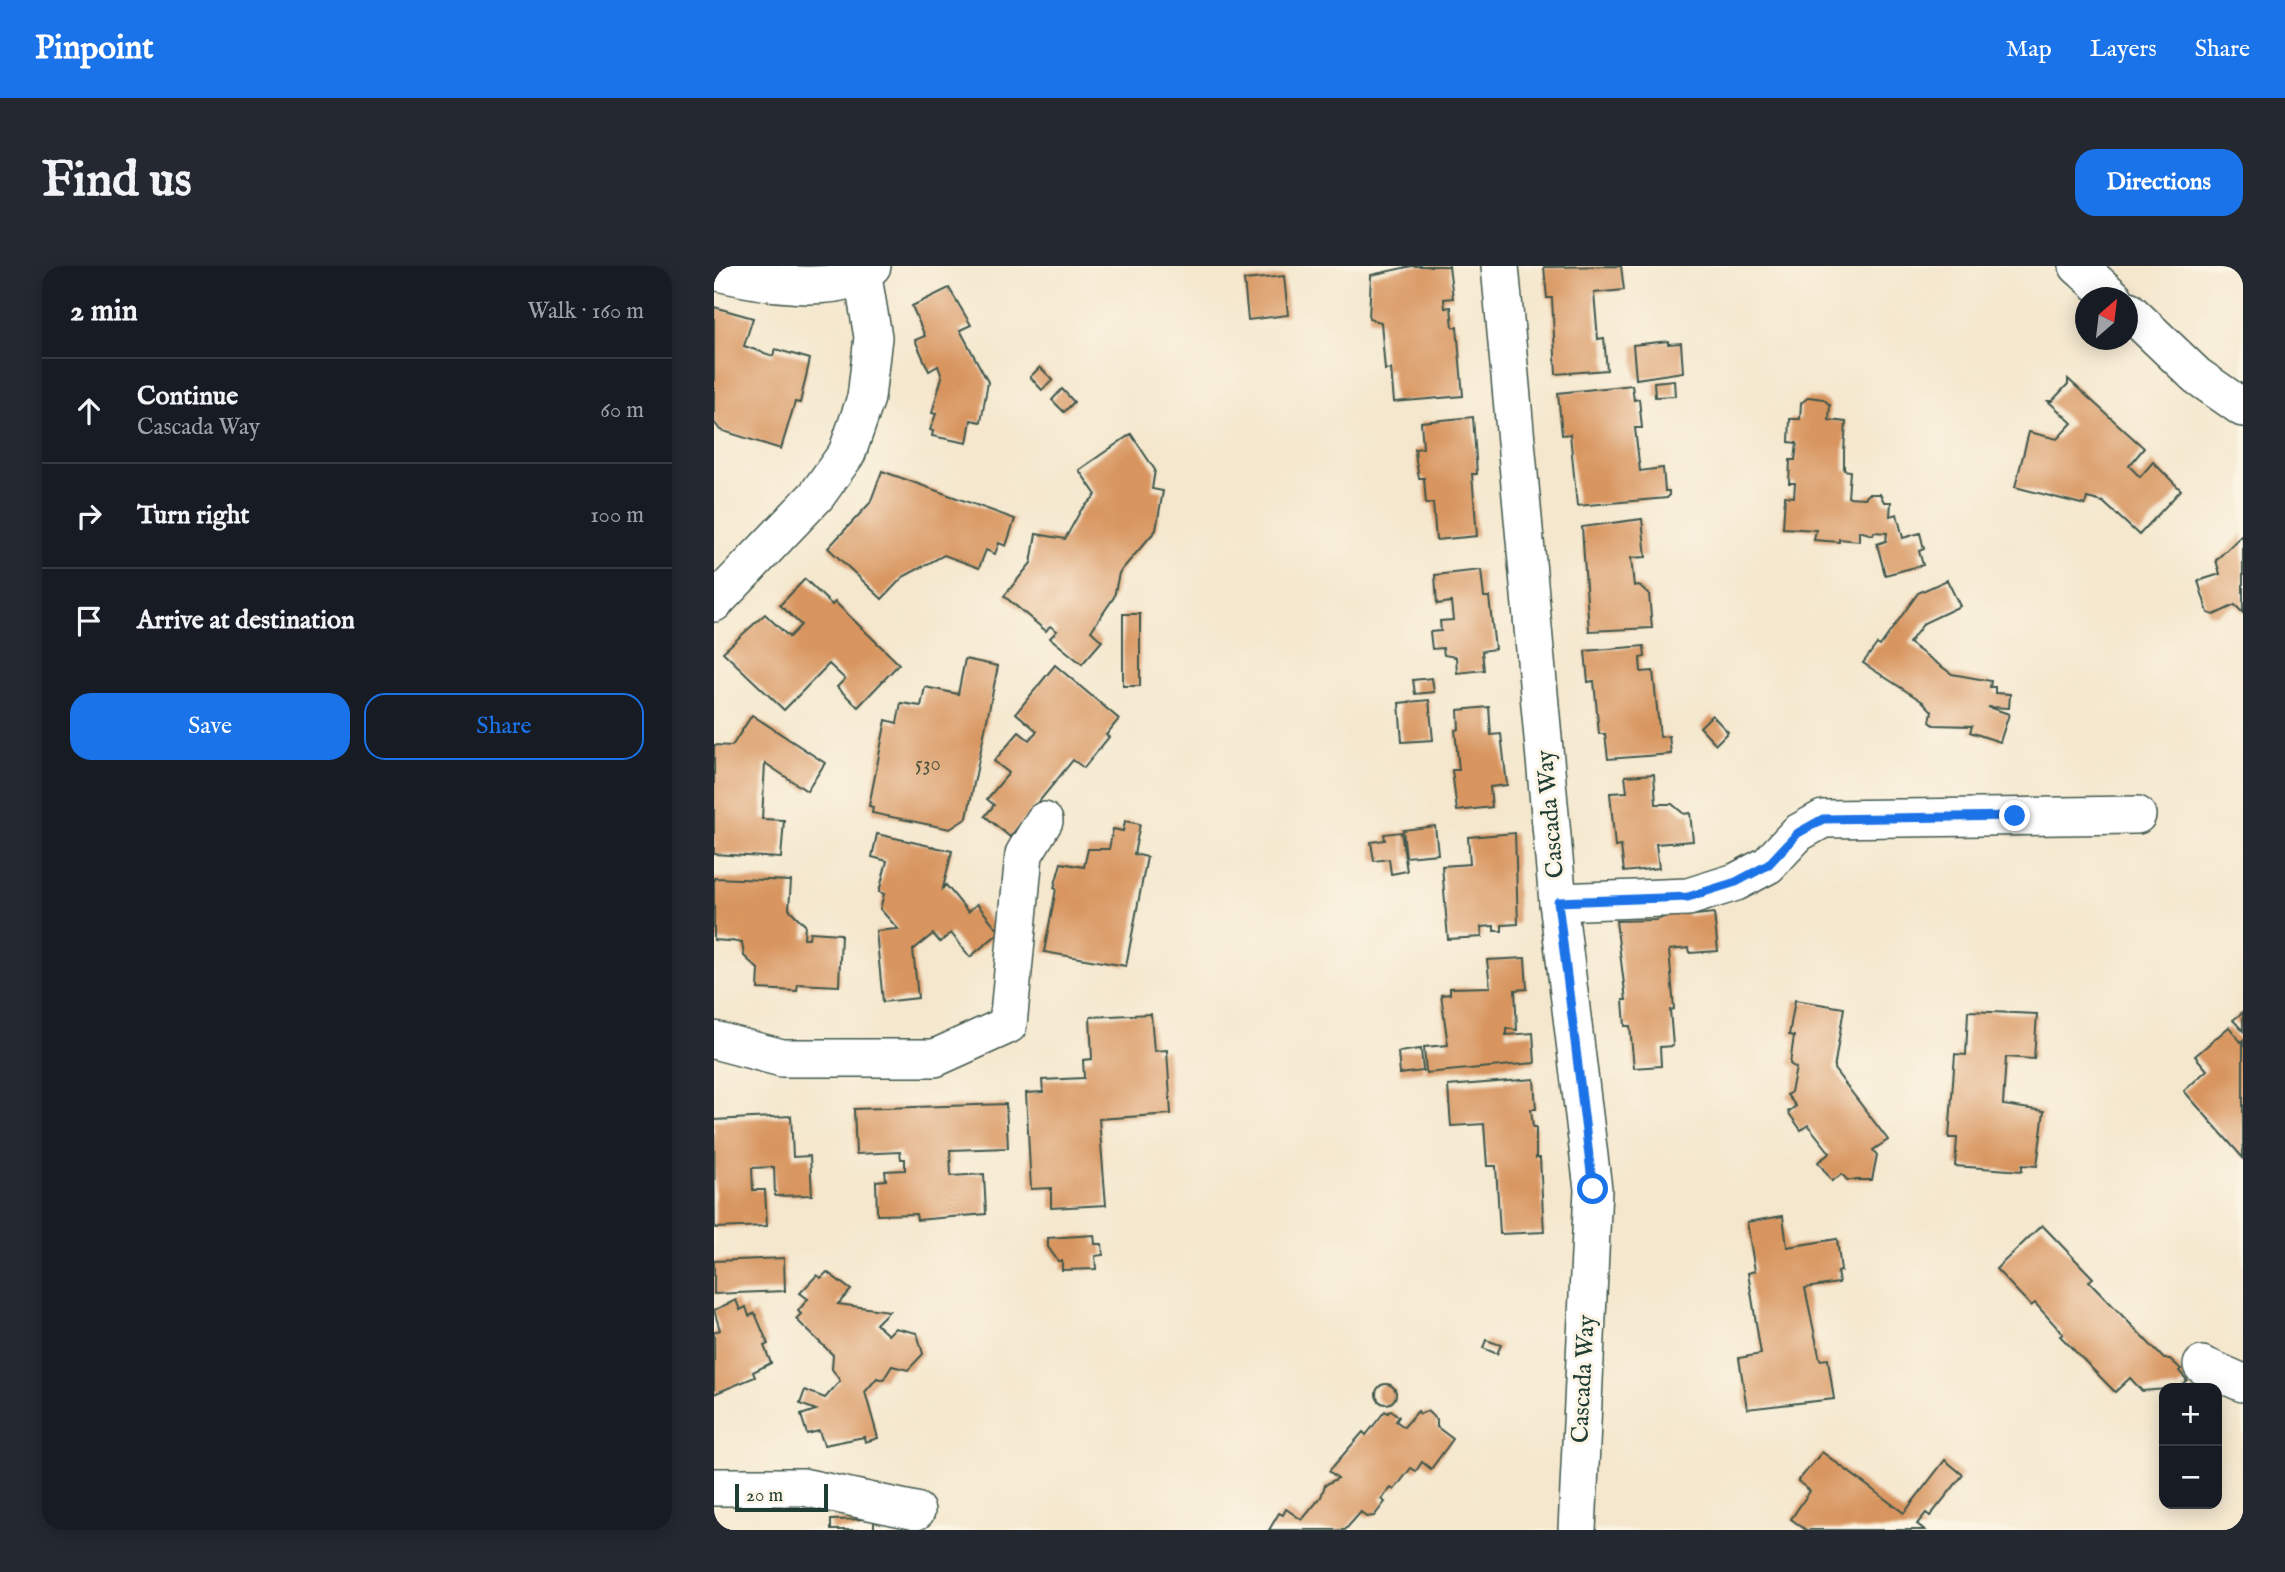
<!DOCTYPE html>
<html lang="en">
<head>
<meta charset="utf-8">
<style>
	:root { --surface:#171b24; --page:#242831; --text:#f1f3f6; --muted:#9ea1a6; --line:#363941; --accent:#1a73e8 }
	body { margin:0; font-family:"IM FELL English",serif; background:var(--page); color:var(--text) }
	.controls { position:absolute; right:21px; bottom:21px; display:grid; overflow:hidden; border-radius:14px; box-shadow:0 4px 18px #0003 }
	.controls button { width:63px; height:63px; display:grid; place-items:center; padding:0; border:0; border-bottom:2px solid var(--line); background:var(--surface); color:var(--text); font:35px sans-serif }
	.compass { position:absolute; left:1361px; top:21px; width:63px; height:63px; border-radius:50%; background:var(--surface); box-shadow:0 4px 18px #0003; rotate:28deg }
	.scale { position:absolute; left:21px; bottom:18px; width:93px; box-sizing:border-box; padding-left:7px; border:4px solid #1f3d34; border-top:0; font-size:19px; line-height:24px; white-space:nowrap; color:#1f3d34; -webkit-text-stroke:5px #fcf5e5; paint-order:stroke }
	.stop { position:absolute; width:21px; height:21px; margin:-16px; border:5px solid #1a73e8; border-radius:50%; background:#fff }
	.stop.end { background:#1a73e8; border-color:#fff; box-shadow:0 2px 7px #0008 }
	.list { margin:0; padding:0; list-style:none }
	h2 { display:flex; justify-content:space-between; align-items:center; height:91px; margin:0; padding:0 28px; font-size:30px }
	h2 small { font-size:23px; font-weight:400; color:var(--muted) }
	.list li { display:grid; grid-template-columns:46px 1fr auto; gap:21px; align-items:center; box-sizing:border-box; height:105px; padding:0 28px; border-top:2px solid var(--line) }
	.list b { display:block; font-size:26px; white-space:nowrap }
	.list p { margin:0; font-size:23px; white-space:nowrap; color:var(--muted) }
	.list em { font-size:23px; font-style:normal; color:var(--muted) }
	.actions { display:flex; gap:14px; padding:21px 28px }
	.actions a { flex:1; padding:16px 0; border:2px solid var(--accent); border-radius:21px; text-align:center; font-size:24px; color:var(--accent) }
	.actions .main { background:var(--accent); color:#fff }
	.icon { flex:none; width:38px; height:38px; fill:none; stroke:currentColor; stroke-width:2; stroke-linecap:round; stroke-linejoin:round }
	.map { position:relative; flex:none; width:1529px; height:1264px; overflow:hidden; border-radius:21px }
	header { display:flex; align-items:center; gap:42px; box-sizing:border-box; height:98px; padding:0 35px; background:var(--accent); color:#fff }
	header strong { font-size:33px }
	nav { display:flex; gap:38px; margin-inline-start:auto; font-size:24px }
	.intro { display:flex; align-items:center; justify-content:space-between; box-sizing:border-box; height:168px; padding:0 42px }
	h1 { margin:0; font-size:49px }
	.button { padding:18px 32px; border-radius:21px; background:var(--accent); color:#fff; font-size:24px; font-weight:700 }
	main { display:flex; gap:42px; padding:0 42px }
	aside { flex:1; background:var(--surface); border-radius:21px; box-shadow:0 4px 18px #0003 }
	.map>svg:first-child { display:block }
</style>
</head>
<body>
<header>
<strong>Pinpoint</strong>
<nav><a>Map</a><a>Layers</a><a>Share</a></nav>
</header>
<div class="intro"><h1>Find us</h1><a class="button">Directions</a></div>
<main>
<aside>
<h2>2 min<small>Walk · 160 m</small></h2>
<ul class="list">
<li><svg class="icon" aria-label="ahead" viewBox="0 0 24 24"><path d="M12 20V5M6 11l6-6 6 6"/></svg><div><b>Continue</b><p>Cascada Way</p></div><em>60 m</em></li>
<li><svg class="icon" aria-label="right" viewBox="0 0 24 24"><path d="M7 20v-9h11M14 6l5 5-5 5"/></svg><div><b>Turn right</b></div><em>100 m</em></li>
<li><svg class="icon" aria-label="arrive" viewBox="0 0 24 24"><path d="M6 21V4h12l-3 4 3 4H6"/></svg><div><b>Arrive at destination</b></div></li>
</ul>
<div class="actions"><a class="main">Save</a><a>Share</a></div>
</aside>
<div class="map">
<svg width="1529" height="1264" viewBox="0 0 1529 1264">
	<rect width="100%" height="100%" fill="#fcf5e5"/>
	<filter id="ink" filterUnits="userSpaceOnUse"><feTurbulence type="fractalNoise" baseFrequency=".0143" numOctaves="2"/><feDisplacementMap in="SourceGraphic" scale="14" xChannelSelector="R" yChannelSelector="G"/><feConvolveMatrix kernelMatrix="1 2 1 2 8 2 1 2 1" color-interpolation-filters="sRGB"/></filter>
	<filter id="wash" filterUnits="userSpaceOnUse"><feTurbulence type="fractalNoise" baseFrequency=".00686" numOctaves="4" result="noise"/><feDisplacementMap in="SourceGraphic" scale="28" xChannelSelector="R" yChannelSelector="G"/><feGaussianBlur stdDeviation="1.57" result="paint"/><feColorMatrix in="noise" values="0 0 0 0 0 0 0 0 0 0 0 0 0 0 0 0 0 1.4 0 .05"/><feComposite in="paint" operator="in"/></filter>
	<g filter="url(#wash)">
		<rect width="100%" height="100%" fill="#f4e7cd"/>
		<g id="blocks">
			<!-- building -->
			<g fill="#d8955e">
				<polygon points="698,0 735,0 739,32 730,33 731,42 737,41 739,61 743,61 749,130 680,136 677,103 671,104 667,56 655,53 657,9"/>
				<polygon points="907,0 910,24 880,27 884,73 890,72 893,104 842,108 838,32 833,32 830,1"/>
				<polygon points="570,10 574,49 534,54 530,14"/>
				<polygon points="235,22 257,59 246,64 274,116 267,156 257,154 253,177 218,170 219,165 216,164 222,148 218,147 228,111 224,100 215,105 201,74 211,70 198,40"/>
				<polygon points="0,41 39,52 30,80 59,90 61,83 96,93 86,137 81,136 67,183 6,164 0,156"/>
				<polygon points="954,75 954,78 967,77 969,106 922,113 919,79"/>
				<polygon points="326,101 339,114 328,124 316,111"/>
				<polygon points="1354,113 1430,182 1415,200 1426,211 1439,196 1467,224 1425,269 1389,236 1373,232 1371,239 1301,221 1315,166 1343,173 1358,157 1334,135 1338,135 1354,118"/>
				<polygon points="960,114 961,130 941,131 940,116"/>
				<polygon points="918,119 920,134 925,133 928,162 921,162 926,205 949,202 951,225 955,225 955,230 953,232 863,240 856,168 848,169 844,127"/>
				<polygon points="348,123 360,136 350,146 338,134"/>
				<polygon points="1095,131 1109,133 1116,139 1115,154 1132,156 1130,185 1130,204 1136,205 1134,231 1151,232 1155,228 1166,228 1170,236 1177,236 1176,250 1183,248 1189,272 1206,267 1210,283 1205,285 1209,299 1171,309 1163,278 1172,275 1173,267 1160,266 1159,269 1145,265 1145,275 1125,273 1125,276 1100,274 1102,264 1069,262 1071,230 1080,231 1081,217 1075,217 1076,194 1081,194 1083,177 1075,176 1076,153 1086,153 1087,137"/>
				<polygon points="759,151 763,208 758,208 763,270 722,274 719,237 712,238 710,212 705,212 702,195 701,183 709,182 707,156"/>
				<polygon points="417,168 441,204 438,223 449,225 442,264 405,307 400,331 377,365 388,375 368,398 336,372 343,365 336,360 332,365 290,330 317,297 322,268 351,273 367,244 382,229 365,204"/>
				<polygon points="168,205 301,253 292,280 285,277 281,288 272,284 265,302 230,289 189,311 168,333 114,282 156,237"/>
				<polygon points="928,253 932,291 917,292 920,320 925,319 935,328 938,362 875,365 868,261"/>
				<polygon points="1529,268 1529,347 1521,339 1500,349 1494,347 1484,315 1506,308 1502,294"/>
				<polygon points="767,304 770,331 775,331 781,383 768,385 770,404 743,407 742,391 730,389 729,382 718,383 716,366 727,365 726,355 739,354 737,336 723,338 721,309"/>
				<polygon points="91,313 118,339 121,336 185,398 144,441 123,421 131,413 115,398 70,444 9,386 51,348 75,371 87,359 66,339"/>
				<polygon points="1233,314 1246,340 1210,357 1195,377 1238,408 1277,415 1276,421 1281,421 1281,427 1296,428 1295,442 1274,441 1295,448 1286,476 1256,466 1258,460 1220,459 1216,456 1218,445 1209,436 1149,397 1163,378 1166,380 1204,327"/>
				<rect x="409" y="348" width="17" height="72"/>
				<polygon points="930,380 931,391 926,392 927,406 939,405 946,471 955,470 957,488 894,493 891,468 885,468 880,415 874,416 871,385"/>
				<polygon points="251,393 284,400 253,552 236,563 158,547 159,541 155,540 172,454 183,457 187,437 207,440 211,421 244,428"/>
				<polygon points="341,399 405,453 392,469 395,471 370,502 359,494 296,571 271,550 280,539 273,533 295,507 280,495 305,466 315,474 323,465 302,447"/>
				<polygon points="718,412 720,426 701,428 699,414"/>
				<polygon points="715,434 719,474 688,476 685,437"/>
				<polygon points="775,441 777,469 787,468 793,519 776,521 778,541 743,545 738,504 745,504 741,464 745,463 744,444"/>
				<polygon points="38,449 111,497 93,525 51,497 48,553 70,554 67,592 0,588 0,479 18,480"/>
				<polygon points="998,449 1014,466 1002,478 986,461"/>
				<polygon points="940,508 942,538 958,538 970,548 976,547 979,575 942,578 945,602 910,606 907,580 901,581 896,527 913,526 911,510"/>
				<polygon points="411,555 426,558 420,588 433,591 412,700 330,686 342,623 340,622 347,597 370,601 374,583 395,583 399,563 409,565"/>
				<polygon points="721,560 724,588 692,591 689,564"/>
				<polygon points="687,566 693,605 677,608 675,593 660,595 657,576 671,574 670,568"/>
				<polygon points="801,567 804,658 788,659 788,665 780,665 780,660 767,661 768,671 734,673 728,600 756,598 754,571"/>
				<polygon points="163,568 238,585 229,622 232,619 254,646 263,638 286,666 256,691 237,667 226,676 219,668 199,684 204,732 169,736 162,665 184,663 166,643 170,628 165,626 173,595 158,591"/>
				<polygon points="0,612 77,615 75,643 91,659 90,672 95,672 96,666 127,668 125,720 84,718 83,725 44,723 45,704 30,690 28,676 0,674"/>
				<polygon points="972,645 973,650 1000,647 1004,685 976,687 975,682 955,684 960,743 956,744 959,780 946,781 947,800 920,802 916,760 911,760 909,734 912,734 902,655 942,654 950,651 950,647"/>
				<polygon points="811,692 813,723 801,724 803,764 792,762 792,769 819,767 821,797 712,807 710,781 734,779 727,729 736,728 736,722 776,721 773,694"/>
				<polygon points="1081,734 1130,742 1120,803 1174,874 1159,884 1163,889 1158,914 1133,914 1128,908 1118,915 1104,896 1116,887 1094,859 1087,864 1074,846 1082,840 1073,829 1077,826 1082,802 1076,798 1080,770 1075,769"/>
				<polygon points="1254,745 1323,748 1320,793 1292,791 1289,839 1330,845 1323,900 1308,899 1308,905 1241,900 1243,872 1235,872 1241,788 1252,789"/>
				<polygon points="1529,746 1529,765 1519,754"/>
				<polygon points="437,748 440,785 453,784 457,848 385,853 392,939 337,942 337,922 317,923 312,827 329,826 328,814 370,812 369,794 378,793 376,751"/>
				<polygon points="1515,761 1527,776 1529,774 1529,892 1470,825 1493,804 1481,790"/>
				<polygon points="707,783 709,805 686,808 684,786"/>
				<polygon points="820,813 822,843 817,843 819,861 822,861 822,892 826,892 830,966 786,968 782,900 773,900 770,858 737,860 734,820"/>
				<polygon points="292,838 294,882 236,884 237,910 270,908 272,948 203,954 202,948 163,949 162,915 172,914 171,905 191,904 191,893 187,893 186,886 142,888 140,843"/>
				<polygon points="77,850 79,891 96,890 98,929 61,930 60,901 38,902 39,924 51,924 53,960 1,962 0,854"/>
				<polygon points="1069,950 1073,981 1123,973 1127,1005 1123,1006 1125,1017 1091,1022 1106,1094 1114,1093 1120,1133 1033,1143 1025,1092 1047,1088 1034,1007 1041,1005 1033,956"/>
				<polygon points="1328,959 1379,1012 1375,1015 1450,1093 1456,1093 1467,1103 1465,1105 1473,1114 1464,1122 1428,1125 1416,1112 1401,1126 1346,1070 1349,1068 1321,1037 1317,1040 1282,1003"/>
				<polygon points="380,969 381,978 388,978 389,989 381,990 382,1003 348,1004 348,995 344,995 334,981 334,972"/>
				<polygon points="70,992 71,1025 0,1028 0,995"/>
				<polygon points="113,1006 137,1024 124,1038 175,1045 162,1058 174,1069 181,1062 203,1067 209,1088 194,1104 178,1100 169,1114 163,1112 151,1126 164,1172 151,1176 150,1171 110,1179 105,1165 93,1168 87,1149 102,1144 86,1138 91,1124 111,1132 126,1115 118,1103 119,1089 82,1053 87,1048 84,1045 94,1033 86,1027 103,1009 107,1012"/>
				<polygon points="22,1034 26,1044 32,1041 35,1050 41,1047 54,1078 50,1080 57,1097 39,1106 41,1111 0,1128 0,1066 6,1064 0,1044"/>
				<polygon points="772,1074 787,1079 783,1088 769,1082"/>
				<circle cx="672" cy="1128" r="10"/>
				<polygon points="677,1144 685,1151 682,1155 690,1161 704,1145 706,1148 713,1145 723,1154 723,1161 739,1173 717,1203 708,1196 702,1205 697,1202 680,1224 677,1222 667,1233 671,1236 660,1250 652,1251 647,1246 631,1264 555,1264 565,1247 569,1249 572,1243 588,1254 607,1231 611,1219 624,1212 615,1205 649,1166 652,1169 671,1145 674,1147"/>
				<polygon points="1108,1186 1190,1247 1231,1194 1249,1209 1216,1250 1212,1247 1203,1258 1211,1264 1092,1264 1077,1253 1096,1225 1084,1215"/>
				<polygon points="160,1253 160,1264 117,1264 117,1254"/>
			</g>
		</g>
	</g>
	<g filter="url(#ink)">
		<use href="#blocks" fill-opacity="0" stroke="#3f564b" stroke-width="2"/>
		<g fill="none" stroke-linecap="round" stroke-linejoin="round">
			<defs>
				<g id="minor">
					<polyline points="786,0 844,636 879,923 863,1264"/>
					<polyline points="1364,0 1400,32"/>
					<path d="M0,5C39,15 129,33 158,0"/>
					<polyline points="1414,44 1483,110 1529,142"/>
					<polyline points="0,337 103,229 133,187 152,132 159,71 149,11"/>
					<polyline points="844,636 974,631 1022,616 1054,599 1084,567 1109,553 1423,549"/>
					<polyline points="0,774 68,792 221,792 294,759 310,588 330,555"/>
					<polyline points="1488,1099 1529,1117"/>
					<polyline points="0,1221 89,1221 202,1245"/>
				</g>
			</defs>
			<!-- minor casing -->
			<use href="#minor" stroke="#3f564b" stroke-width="40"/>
			<!-- minor -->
			<use href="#minor" stroke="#fff" stroke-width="37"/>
		</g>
	</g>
	<g fill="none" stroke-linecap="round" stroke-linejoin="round" filter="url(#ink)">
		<!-- route -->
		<polyline stroke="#1a73e8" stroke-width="9" points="879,923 844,636 974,631 1022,616 1054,599 1084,567 1109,553 1301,550"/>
	</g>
	<g text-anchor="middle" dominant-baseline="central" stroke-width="6" stroke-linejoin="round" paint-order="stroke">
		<!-- number labels -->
		<g font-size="21" fill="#4d533e">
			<text x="214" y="498">530</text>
		</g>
		<!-- street labels -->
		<g font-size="24" fill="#1f3d34" stroke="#fcf5e5">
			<text transform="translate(837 548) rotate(-95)">Cascada Way</text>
			<text transform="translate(870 1113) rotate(-87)">Cascada Way</text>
		</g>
	</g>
</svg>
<div class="controls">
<button>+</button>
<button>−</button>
</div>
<svg class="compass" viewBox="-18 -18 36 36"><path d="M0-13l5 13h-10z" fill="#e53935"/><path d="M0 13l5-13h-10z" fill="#9ea1a6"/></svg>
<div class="scale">20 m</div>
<div class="stop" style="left:879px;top:923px"></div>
<div class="stop end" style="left:1301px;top:550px"></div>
</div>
</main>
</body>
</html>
